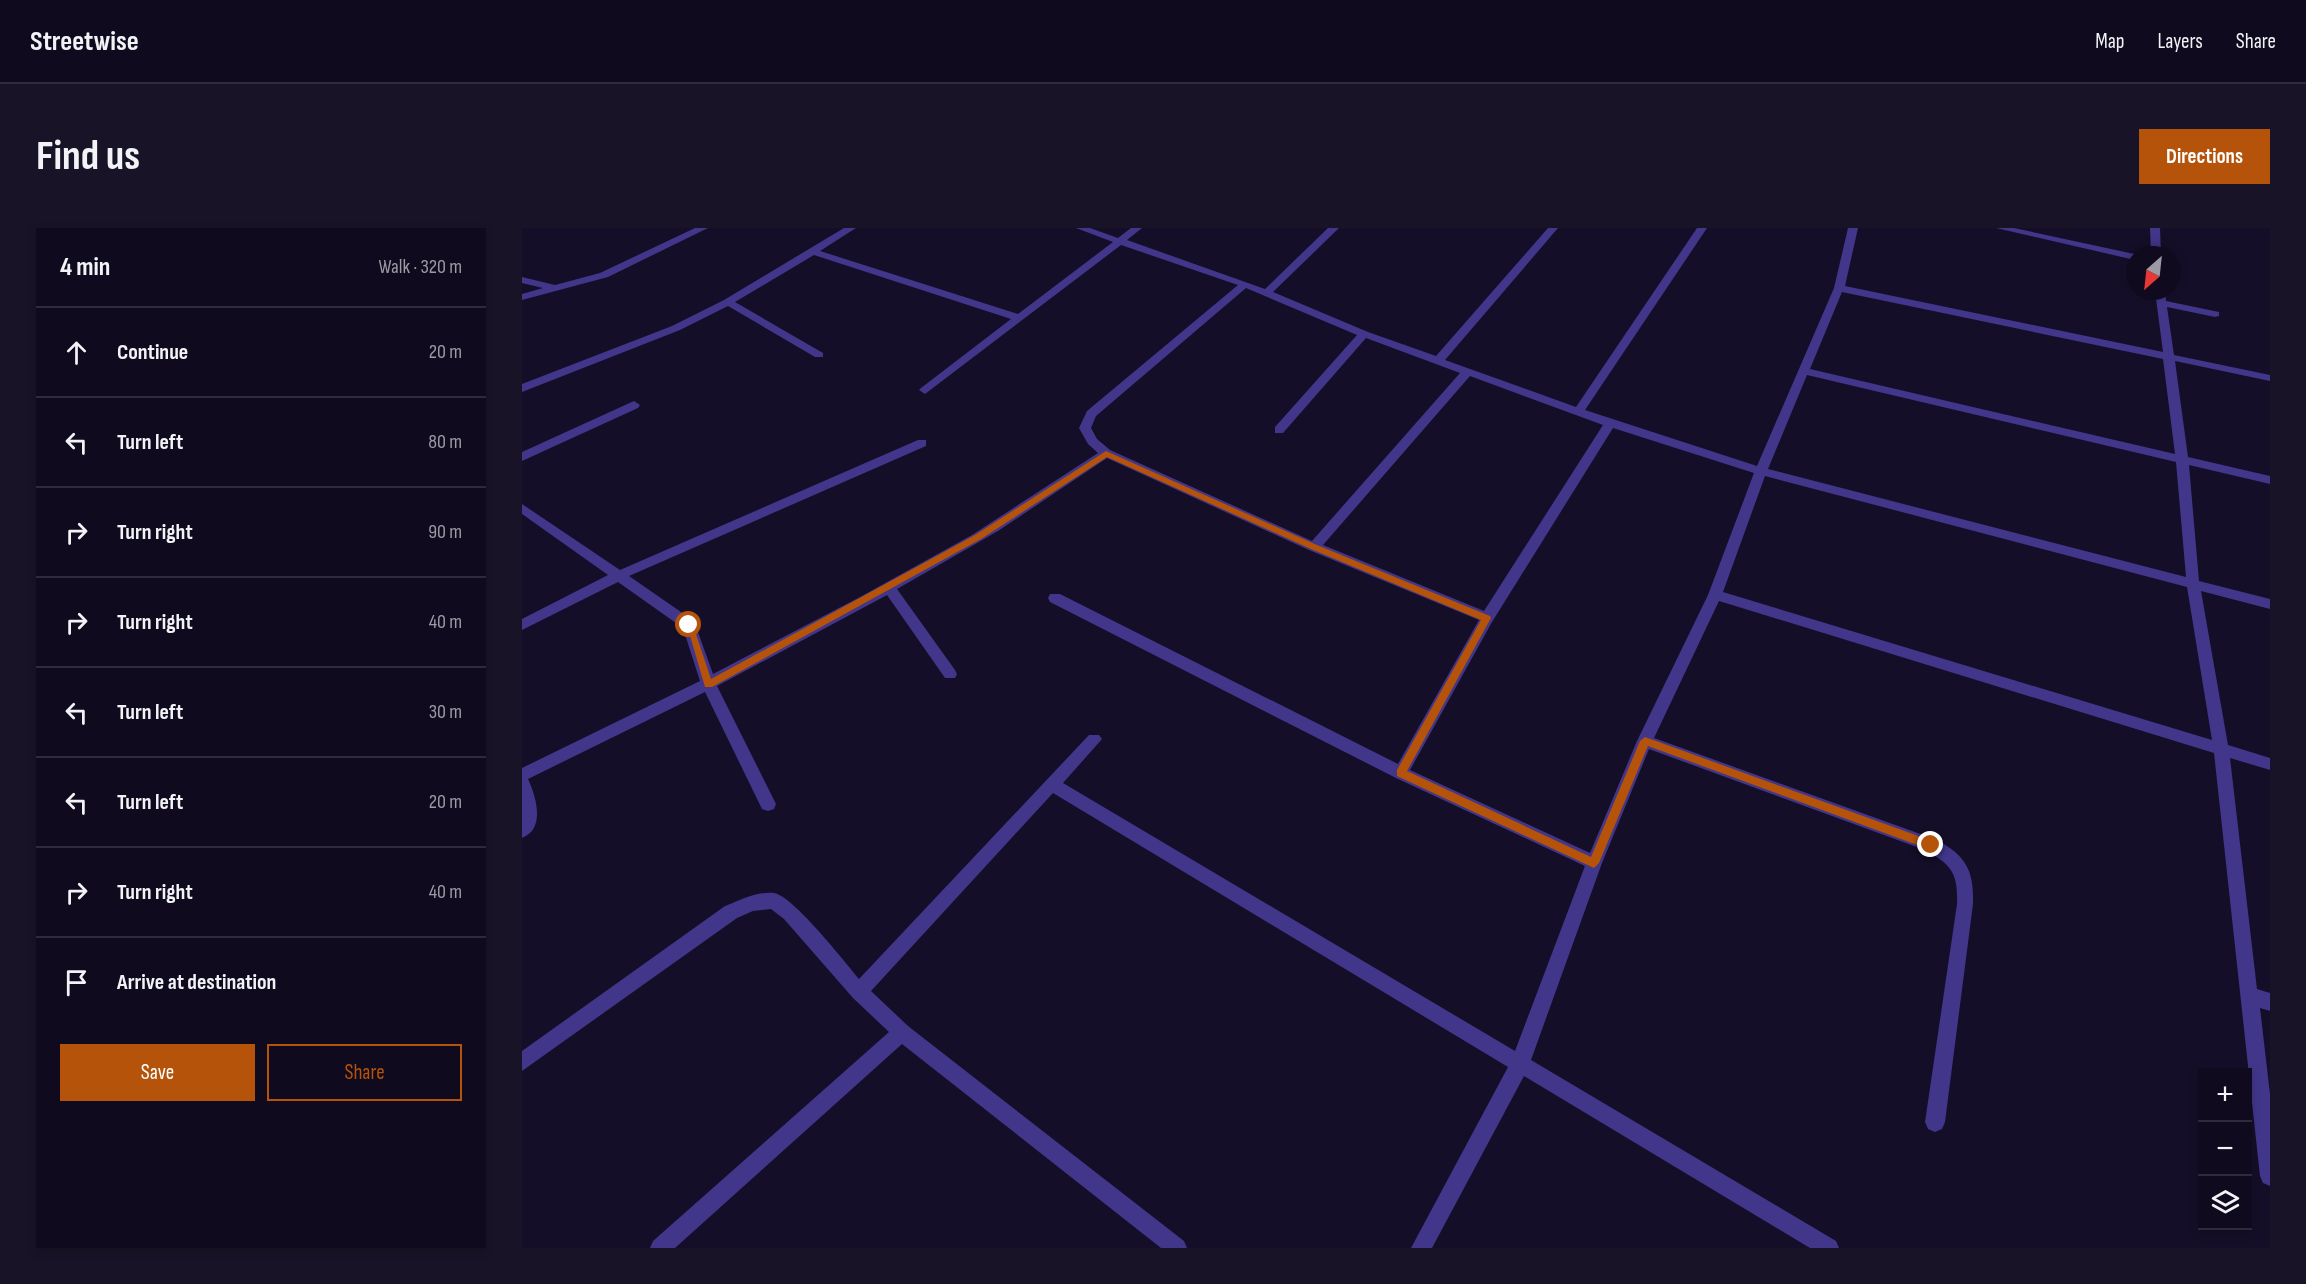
<!DOCTYPE html>
<html lang="en">
<head>
<meta charset="utf-8">
<style>
	:root { --surface:#100a1e; --page:#191327; --text:#f1f3f6; --muted:#9c9aa4; --line:#302b3c; --accent:#b45309 }
	body { margin:0; font-family:"Sofia Sans Condensed",sans-serif; background:var(--page); color:var(--text) }
	.controls { position:absolute; right:18px; bottom:18px; display:grid; overflow:hidden; border-radius:0px; box-shadow:0 3px 9px #0003 }
	.controls button { width:54px; height:54px; display:grid; place-items:center; padding:0; border:0; border-bottom:2px solid var(--line); background:var(--surface); color:var(--text); font:30px sans-serif }
	.compass { position:absolute; left:1604px; top:18px; width:54px; height:54px; border-radius:50%; background:var(--surface); box-shadow:0 3px 9px #0003; rotate:207deg }
	.stop { position:absolute; width:18px; height:18px; margin:-14px; border:4px solid #b45309; border-radius:50%; background:#fff }
	.stop.end { background:#b45309; border-color:#fff; box-shadow:0 2px 6px #0008 }
	.list { margin:0; padding:0; list-style:none }
	h2 { display:flex; justify-content:space-between; align-items:center; height:78px; margin:0; padding:0 24px; font-size:26px }
	h2 small { font-size:20px; font-weight:400; color:var(--muted) }
	.list li { display:grid; grid-template-columns:39px 1fr auto; gap:18px; align-items:center; box-sizing:border-box; height:90px; padding:0 24px; border-top:2px solid var(--line) }
	.list b { display:block; font-size:22px; white-space:nowrap }
	.list em { font-size:20px; font-style:normal; color:var(--muted) }
	.actions { display:flex; gap:12px; padding:18px 24px }
	.actions a { flex:1; padding:14px 0; border:2px solid var(--accent); border-radius:0px; text-align:center; font-size:21px; color:var(--accent) }
	.actions .main { background:var(--accent); color:#fff }
	.icon { flex:none; width:33px; height:33px; fill:none; stroke:currentColor; stroke-width:2; stroke-linecap:round; stroke-linejoin:round }
	.map { position:relative; flex:none; width:1748px; height:1020px; overflow:hidden; border-radius:0px }
	header { display:flex; align-items:center; gap:36px; box-sizing:border-box; height:84px; padding:0 30px; background:var(--surface); border-bottom:2px solid var(--line) }
	header strong { font-size:28px }
	nav { display:flex; gap:33px; margin-inline-start:auto; font-size:21px }
	.intro { display:flex; align-items:center; justify-content:space-between; box-sizing:border-box; height:144px; padding:0 36px }
	h1 { margin:0; font-size:42px }
	.button { padding:15px 27px; border-radius:0px; background:var(--accent); color:#fff; font-size:21px; font-weight:700 }
	main { display:flex; gap:36px; padding:0 36px }
	aside { flex:1; background:var(--surface); border-radius:0px; box-shadow:0 3px 9px #0003 }
	.map>svg:first-child { display:block }
</style>
</head>
<body>
<header>
<strong>Streetwise</strong>
<nav><a>Map</a><a>Layers</a><a>Share</a></nav>
</header>
<div class="intro"><h1>Find us</h1><a class="button">Directions</a></div>
<main>
<aside>
<h2>4 min<small>Walk · 320 m</small></h2>
<ul class="list">
<li><svg class="icon" aria-label="ahead" viewBox="0 0 24 24"><path d="M12 20V5M6 11l6-6 6 6"/></svg><div><b>Continue</b></div><em>20 m</em></li>
<li><svg class="icon" aria-label="left" viewBox="0 0 24 24"><path d="M17 20v-9H6M10 6l-5 5 5 5"/></svg><div><b>Turn left</b></div><em>80 m</em></li>
<li><svg class="icon" aria-label="right" viewBox="0 0 24 24"><path d="M7 20v-9h11M14 6l5 5-5 5"/></svg><div><b>Turn right</b></div><em>90 m</em></li>
<li><svg class="icon" aria-label="right" viewBox="0 0 24 24"><path d="M7 20v-9h11M14 6l5 5-5 5"/></svg><div><b>Turn right</b></div><em>40 m</em></li>
<li><svg class="icon" aria-label="left" viewBox="0 0 24 24"><path d="M17 20v-9H6M10 6l-5 5 5 5"/></svg><div><b>Turn left</b></div><em>30 m</em></li>
<li><svg class="icon" aria-label="left" viewBox="0 0 24 24"><path d="M17 20v-9H6M10 6l-5 5 5 5"/></svg><div><b>Turn left</b></div><em>20 m</em></li>
<li><svg class="icon" aria-label="right" viewBox="0 0 24 24"><path d="M7 20v-9h11M14 6l5 5-5 5"/></svg><div><b>Turn right</b></div><em>40 m</em></li>
<li><svg class="icon" aria-label="arrive" viewBox="0 0 24 24"><path d="M6 21V4h12l-3 4 3 4H6"/></svg><div><b>Arrive at destination</b></div></li>
</ul>
<div class="actions"><a class="main">Save</a><a>Share</a></div>
</aside>
<div class="map">
<svg width="1748" height="1020" viewBox="0 0 1748 1020">
	<rect width="100%" height="100%" fill="#150e28"/>
	<g fill="none" stroke-linecap="round" stroke-linejoin="round">
		<!-- minor -->
		<g fill="#41368a" fill-rule="evenodd">
			<polygon points="173,0 186,0 86,49 0,72 0,66 21,60 0,55 0,49 33,57 78,45"/>
			<path d="M322,0H334L298,23L496,86L591,14L554,0H568L596,10L609,0H620L605,12L743,61L806,0H817L751,64L846,104L914,128L1026,0H1036L923,132L1054,179L1175,0H1185L1063,182L1235,238L1312,60L1326,0H1336L1323,58L1641,124L1633,63H1643L1644,73L1697,84V88L1693,89L1645,79L1652,127L1748,147V153L1653,133L1666,229L1748,248V256L1667,237L1677,353L1748,371V381L1679,363L1706,517L1748,530V542L1708,530L1735,761L1748,765V783L1738,780L1748,866V958L1741,955L1738,948L1692,525L1197,373L1132,510L1415,612C1444,628 1452,642 1451,676L1423,894L1420,901L1413,904L1406,901L1403,894L1435,676C1436,645 1430,637 1403,622L1127,521L1080,635L1009,832L1314,1013L1317,1020H1288L1002,848L910,1020H889L986,839L531,565L349,763L386,798L662,1013L665,1020H639L380,816L153,1020H128L131,1013L367,804L331,770L262,691L249,681L231,683L215,690L0,843V823L203,678C218,672 235,663 252,665C271,668 323,734 337,751L567,507H577L580,511L541,555L993,823L1063,638L874,550L528,374L526,370L528,366H538L876,536L957,392L787,322L585,230L476,303L375,361L433,442L435,446L433,450H423L365,367L195,458L254,576L252,581L246,583L240,581L183,464L6,551C14,568 24,601 0,610V540L178,453L161,400L96,354L0,402V391L86,347L0,286V276L98,342L396,212H404V218L107,348L172,393L191,446L338,369L450,307L576,225L566,216L557,200L565,183L716,57L599,17L403,166L397,162L399,160L489,91L292,27L213,74L301,125V129H293L206,78L158,102L0,164V156L150,98L202,72ZM724,60L835,107L753,199V205H761L844,110L938,145L790,313L588,222L575,211L569,200L574,188ZM1320,64L1641,131L1653,226L1288,141ZM1285,147L1654,234L1664,349L1246,241ZM948,148L1081,197L962,383L801,317ZM1091,200L1232,245L1186,367L1115,513L1068,625L888,542L970,394ZM1243,248L1665,359L1690,512L1201,364Z"/>
			<polygon points="1474,0 1492,0 1617,27 1613,27 1613,32"/>
			<polygon points="1628,0 1638,0 1639,27 1629,27"/>
			<polygon points="112,173 118,177 116,180 0,233 0,224"/>
		</g>
	</g>
	<!-- route -->
	<polygon fill="#b45309" points="584,223 795,317 968,388 969,390 885,543 1069,629 1118,513 1123,509 1413,614 1413,620 1409,622 1126,518 1077,635 1072,640 875,548 875,542 959,392 789,321 585,229 459,311 190,459 183,459 164,394 171,397 189,451 453,307"/>
</svg>
<div class="controls">
<button>+</button>
<button>−</button>
<button><svg class="icon" aria-label="layers" viewBox="0 0 24 24"><path d="M12 4l9 5-9 5-9-5zM3 14l9 5 9-5"/></svg></button>
</div>
<svg class="compass" viewBox="-18 -18 36 36"><path d="M0-13l5 13h-10z" fill="#e53935"/><path d="M0 13l5-13h-10z" fill="#9c9aa4"/></svg>
<div class="stop" style="left:167px;top:397px"></div>
<div class="stop end" style="left:1409px;top:617px"></div>
</div>
</main>
</body>
</html>
